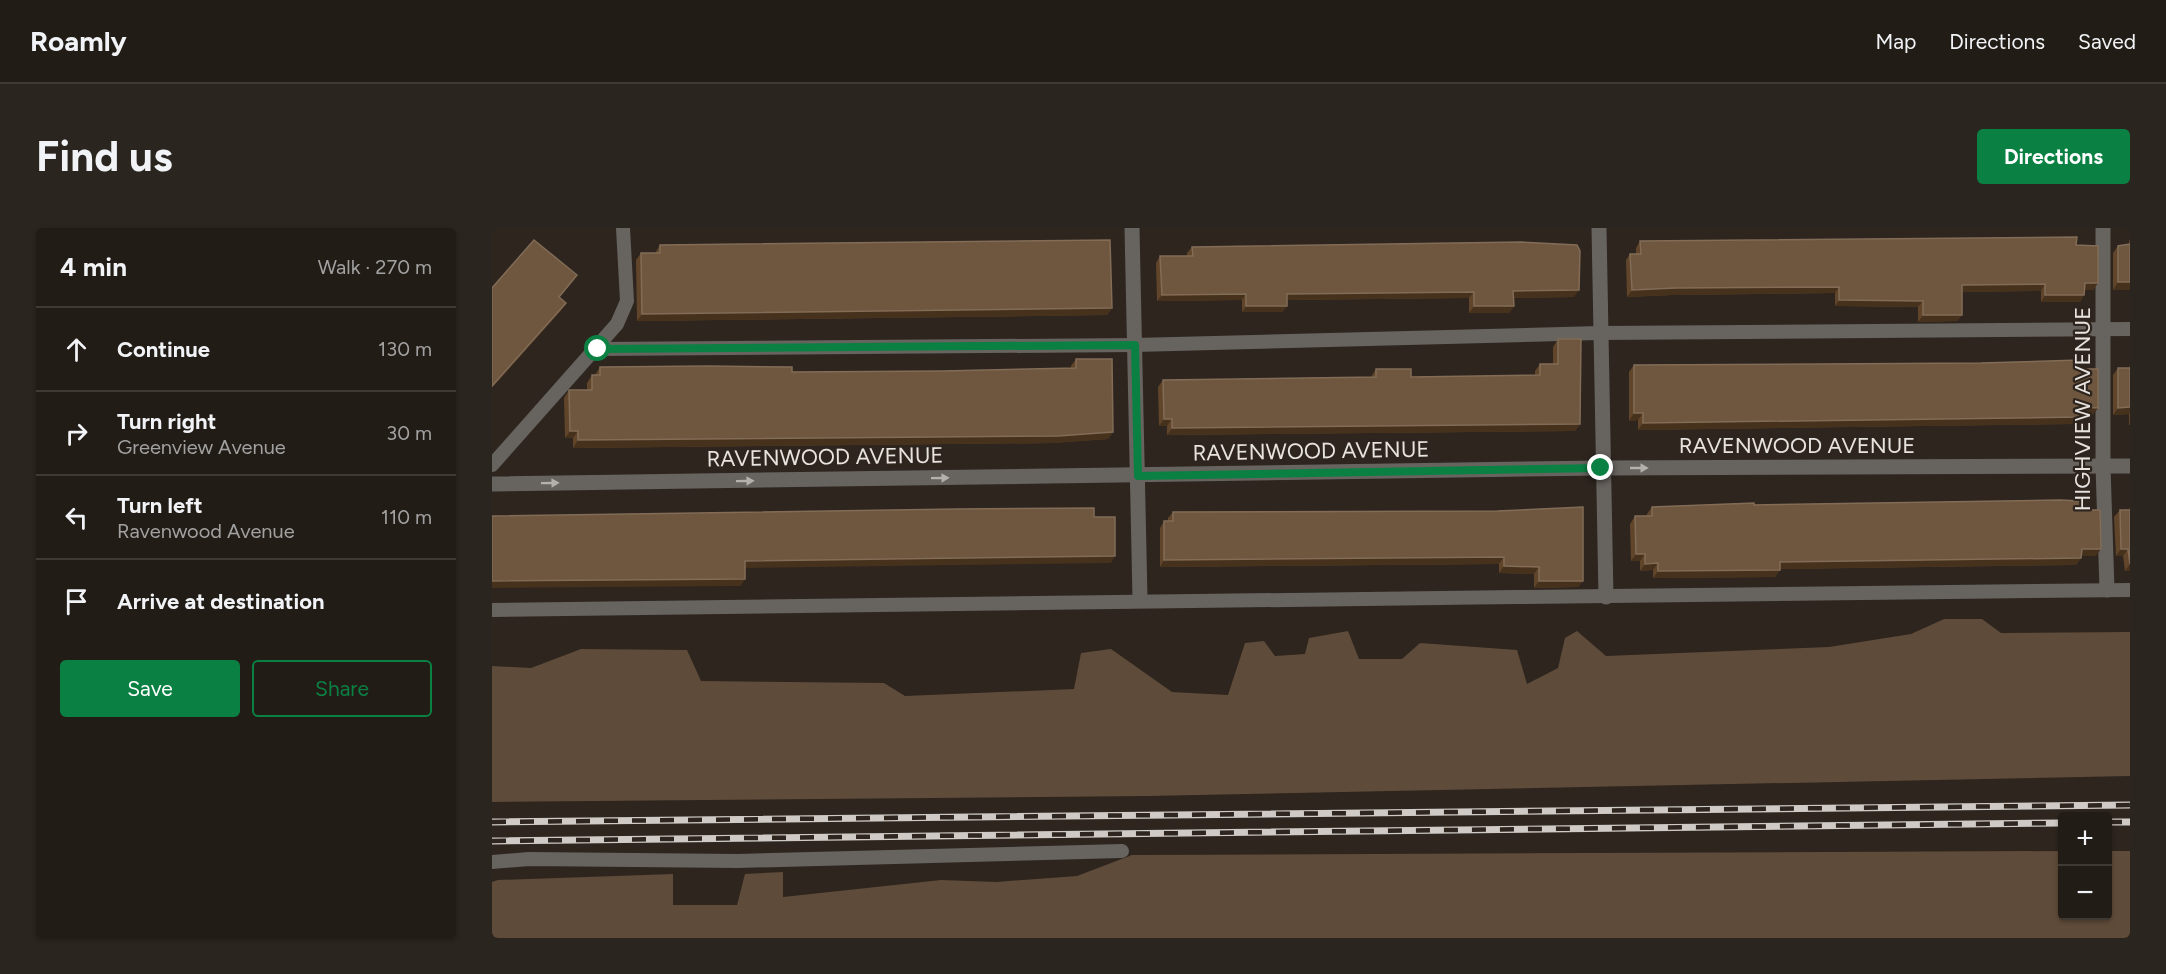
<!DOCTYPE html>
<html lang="en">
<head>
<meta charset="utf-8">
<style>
	:root { --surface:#221c16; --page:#2a251f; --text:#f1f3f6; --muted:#a2a1a1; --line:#3f3a35; --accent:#0b8043 }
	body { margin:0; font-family:Figtree,sans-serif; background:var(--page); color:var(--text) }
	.controls { position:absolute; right:18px; bottom:18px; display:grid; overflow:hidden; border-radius:6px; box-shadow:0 2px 4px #0004 }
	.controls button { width:54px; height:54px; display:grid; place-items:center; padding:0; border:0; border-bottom:2px solid var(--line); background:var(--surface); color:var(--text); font:30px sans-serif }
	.stop { position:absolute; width:18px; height:18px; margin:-14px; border:4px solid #0b8043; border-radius:50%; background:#fff }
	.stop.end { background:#0b8043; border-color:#fff; box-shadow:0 2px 6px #0008 }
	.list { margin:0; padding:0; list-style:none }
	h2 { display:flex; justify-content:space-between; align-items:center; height:78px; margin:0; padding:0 24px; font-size:26px }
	h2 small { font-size:20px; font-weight:400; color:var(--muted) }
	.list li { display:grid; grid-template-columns:39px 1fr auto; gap:18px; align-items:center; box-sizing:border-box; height:84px; padding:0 24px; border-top:2px solid var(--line) }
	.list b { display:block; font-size:22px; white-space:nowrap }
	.list p { margin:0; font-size:20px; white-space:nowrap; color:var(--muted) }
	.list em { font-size:20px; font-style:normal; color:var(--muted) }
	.actions { display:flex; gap:12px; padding:18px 24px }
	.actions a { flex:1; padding:14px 0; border:2px solid var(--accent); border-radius:6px; text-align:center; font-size:21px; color:var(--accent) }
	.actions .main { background:var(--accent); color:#fff }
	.icon { flex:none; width:33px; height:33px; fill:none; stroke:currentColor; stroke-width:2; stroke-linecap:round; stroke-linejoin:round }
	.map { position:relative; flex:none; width:1638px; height:710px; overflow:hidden; border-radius:6px }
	header { display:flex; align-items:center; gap:36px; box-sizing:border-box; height:84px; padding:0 30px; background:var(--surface); border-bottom:2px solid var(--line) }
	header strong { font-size:28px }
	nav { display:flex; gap:33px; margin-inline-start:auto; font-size:21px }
	.intro { display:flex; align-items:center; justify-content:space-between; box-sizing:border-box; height:144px; padding:0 36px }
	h1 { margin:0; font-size:42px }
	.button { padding:15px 27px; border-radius:6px; background:var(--accent); color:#fff; font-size:21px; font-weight:700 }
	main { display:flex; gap:36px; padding:0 36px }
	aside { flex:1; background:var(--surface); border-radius:6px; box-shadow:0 2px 4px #0004 }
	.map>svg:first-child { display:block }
</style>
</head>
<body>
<header>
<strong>Roamly</strong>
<nav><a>Map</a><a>Directions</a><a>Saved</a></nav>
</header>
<div class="intro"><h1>Find us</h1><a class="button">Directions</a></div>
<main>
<aside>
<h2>4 min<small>Walk · 270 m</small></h2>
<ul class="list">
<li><svg class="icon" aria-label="ahead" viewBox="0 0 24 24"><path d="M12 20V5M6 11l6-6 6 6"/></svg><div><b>Continue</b></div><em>130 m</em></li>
<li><svg class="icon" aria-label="right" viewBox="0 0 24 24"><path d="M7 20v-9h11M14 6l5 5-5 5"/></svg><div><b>Turn right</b><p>Greenview Avenue</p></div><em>30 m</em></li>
<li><svg class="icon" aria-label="left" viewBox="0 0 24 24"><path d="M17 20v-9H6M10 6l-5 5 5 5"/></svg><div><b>Turn left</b><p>Ravenwood Avenue</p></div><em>110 m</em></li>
<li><svg class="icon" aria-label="arrive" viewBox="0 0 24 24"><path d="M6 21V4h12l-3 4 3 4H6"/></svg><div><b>Arrive at destination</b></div></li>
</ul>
<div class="actions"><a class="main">Save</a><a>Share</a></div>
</aside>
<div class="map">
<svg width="1638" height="710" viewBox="0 0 1638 710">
	<rect width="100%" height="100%" fill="#2d251e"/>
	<!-- green -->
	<g fill="#5f4b39">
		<polygon points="1452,391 1490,391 1509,405 1638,404 1638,548 655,568 0,574 0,438 39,440 89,421 195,422 209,453 392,455 413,468 582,461 589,425 619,421 680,464 736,467 753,415 772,413 783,428 813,426 817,410 856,403 867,431 910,431 928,415 1025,422 1035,456 1066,440 1073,410 1085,403 1114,428 1337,419 1419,406"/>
		<polygon points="1570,623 1570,688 1616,688 1616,623 1638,623 1638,710 0,710 0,654 6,652 181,646 181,677 245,677 253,646 291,644 291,669 449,652 504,654 585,648 640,627"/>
	</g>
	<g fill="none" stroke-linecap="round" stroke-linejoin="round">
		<!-- lane -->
		<g stroke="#67635f" stroke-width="14">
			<polyline points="106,121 643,117 1107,105 1638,101"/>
			<polyline points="0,237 125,96 135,73 131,0"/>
			<path d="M0,382C546,373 1092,369 1638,362"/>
			<polyline points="0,634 37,631 246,633 630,623"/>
		</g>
		<!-- street -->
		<g stroke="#67635f" stroke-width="15">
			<polyline points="640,0 648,371"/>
			<polyline points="1107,0 1114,369"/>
			<polyline points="1611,0 1611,238 1615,362"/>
			<polyline points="0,256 1109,240 1638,238"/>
		</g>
		<defs>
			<g id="rail">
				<polyline points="0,594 1638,577"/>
				<polyline points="1616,594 1638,594"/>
				<polyline points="0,613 1570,595"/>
			</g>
		</defs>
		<!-- rail casing -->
		<use href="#rail" stroke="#cfcac5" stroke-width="7"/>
		<!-- rail -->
		<use href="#rail" stroke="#2d251e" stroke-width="4.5" stroke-dasharray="14" stroke-linecap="butt"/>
	</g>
	<!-- wall -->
	<g fill="#60452b">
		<polygon points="1638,11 1638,62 1621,62 1621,25 1626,18 1637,16 1637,13"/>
		<polygon points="1148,13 1584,17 1606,55 1601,62 1593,62 1592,67 1588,74 1549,74 1549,63 1470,64 1470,87 1465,93 1426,94 1426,79 1343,78 1343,65 1180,67 1135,69 1134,32 1138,26 1144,26 1144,20"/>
		<polygon points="168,17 620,80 615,87 145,93 144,32 149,25 163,25"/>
		<polygon points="700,19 1082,69 1021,70 1022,78 1017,85 977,85 977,70 795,72 795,78 790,84 750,84 750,72 665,73 664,35 668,28 695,28 695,25"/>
		<polygon points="1066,111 1088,196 1083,203 675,207 675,198 667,198 666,159 671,152 879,149 884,141 919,149 1043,147 1043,143 1048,136 1061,136 1061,119"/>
		<polygon points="584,131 621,204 616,211 561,215 81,220 81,210 73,210 72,170 77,162 95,162 95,155 100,147 103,147 108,139 300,144 450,143 579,141 579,138"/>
		<polygon points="1142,137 1601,187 1588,187 1583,196 1146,202 1146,192 1137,193 1137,144"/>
		<polygon points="1638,137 1638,197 1637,197 1637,186 1621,187 1621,147 1626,140 1637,140"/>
		<polygon points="1262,277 1589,282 1604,328 1589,328 1589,330 1584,337 1288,341 1283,349 1161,350 1161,342 1148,343 1148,333 1139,333 1138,296 1143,288 1155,288 1155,286 1160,279"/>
		<polygon points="1638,279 1638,343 1633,343 1631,328 1624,328 1622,289 1628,282 1637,282"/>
		<polygon points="1005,283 1091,353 1086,359 1042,360 1042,346 1007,345 1007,336 668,339 668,300 672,293 676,293 676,290 681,284"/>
	</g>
	<!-- shaded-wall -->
	<g fill="#46311d">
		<polygon points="1626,54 1638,54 1638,62 1621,62"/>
		<polygon points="1593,55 1606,55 1601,62 1588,62"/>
		<polygon points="1553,56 1549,63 1466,64 1470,57"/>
		<polygon points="1347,59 1343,65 1180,67 1135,69 1140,62 1184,60"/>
		<polygon points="1087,62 1082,69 1017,70 1021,63"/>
		<polygon points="982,64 977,70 790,72 795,66"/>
		<polygon points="754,66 750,72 665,73 670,67"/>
		<polygon points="1553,67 1592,67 1588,74 1549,74"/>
		<polygon points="1347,72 1431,73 1426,79 1343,78"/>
		<polygon points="74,75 69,83 0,160 0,158"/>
		<polygon points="754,78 795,78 790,84 750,84"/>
		<polygon points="982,78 1022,78 1017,85 977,85"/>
		<polygon points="620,80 615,87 145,93 150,86"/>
		<polygon points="1431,87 1470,87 1465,93 1426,94"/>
		<polygon points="1588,179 1606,180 1601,187 1583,186"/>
		<polygon points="1638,179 1638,184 1637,186 1621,187 1626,180"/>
		<polygon points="1142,185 1151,185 1146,192 1137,193"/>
		<polygon points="1588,189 1583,196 1146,202 1151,195"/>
		<polygon points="672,191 680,191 675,198 667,198"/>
		<polygon points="1088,196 1083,203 675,207 680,200"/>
		<polygon points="78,203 86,203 81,210 73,210"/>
		<polygon points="621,204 616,211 561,215 81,220 86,212"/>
		<polygon points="1590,321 1609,321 1604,328 1585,328"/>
		<polygon points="1629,321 1636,321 1631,328 1624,328"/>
		<polygon points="1144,326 1153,326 1148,333 1139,333"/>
		<polygon points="623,328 619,335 248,340 253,333"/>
		<polygon points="1012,329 1007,336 668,339 672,332"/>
		<polygon points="1589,330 1584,337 1283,341 1288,334"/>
		<polygon points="1166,335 1161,342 1148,343 1153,336"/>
		<polygon points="1638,336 1638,343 1633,343"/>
		<polygon points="1012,338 1047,339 1042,346 1007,345"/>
		<polygon points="1288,342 1283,349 1161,350 1166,343"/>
		<polygon points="253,351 249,358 0,360 0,353"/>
		<polygon points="1047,353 1091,353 1086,359 1042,360"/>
	</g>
	<!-- building -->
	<g fill="#6f563e" stroke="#826c57" stroke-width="1.5">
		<polygon points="1585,9 1584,17 1606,18 1606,55 1593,55 1592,67 1553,67 1553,56 1470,57 1470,87 1431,87 1431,73 1347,72 1347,59 1184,60 1140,62 1138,26 1149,26 1148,13"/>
		<polygon points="42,12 85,47 67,69 74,75 0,158 0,60"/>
		<polygon points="618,12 620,80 150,86 149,25 168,25 168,17"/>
		<polygon points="1029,14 1085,17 1088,23 1087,62 1021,63 1022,78 982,78 982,64 795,66 795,78 754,78 754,66 670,67 668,28 701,28 700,19"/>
		<polygon points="1638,16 1638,54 1626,54 1626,18"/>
		<polygon points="1066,111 1089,111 1088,196 680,200 680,191 672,191 671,152 884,149 884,141 919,141 919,149 1048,147 1048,136 1066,136"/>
		<polygon points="584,131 620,131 621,204 566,208 86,212 86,203 78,203 77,162 100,162 100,147 108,147 108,139 217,138 300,139 300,144 450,143 584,140"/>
		<polygon points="1588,132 1588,141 1606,141 1606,180 1588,179 1588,189 1151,195 1151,185 1142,185 1142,137 1489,135"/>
		<polygon points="1626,140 1638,140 1638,179 1626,180"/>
		<polygon points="1568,272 1589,273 1589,282 1608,282 1609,321 1590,321 1589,330 1288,334 1288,342 1166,343 1166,335 1153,336 1153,326 1144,326 1143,288 1160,288 1160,279 1262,275 1262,277"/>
		<polygon points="1091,279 1091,353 1047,353 1047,339 1012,338 1012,329 672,332 672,293 681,293 681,284 1005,283"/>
		<polygon points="602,280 602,289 623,289 623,328 253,333 253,351 0,353 0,288 465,281"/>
		<polygon points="1628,282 1638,282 1638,336 1636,321 1629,321"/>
	</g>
	<!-- one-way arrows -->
	<defs><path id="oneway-solid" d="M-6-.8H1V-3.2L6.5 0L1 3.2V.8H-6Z" transform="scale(1.5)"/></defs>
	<g fill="#b4b0ab">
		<use href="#oneway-solid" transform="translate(1147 240)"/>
		<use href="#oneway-solid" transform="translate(448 250) rotate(-1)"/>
		<use href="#oneway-solid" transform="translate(253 253) rotate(-1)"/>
		<use href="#oneway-solid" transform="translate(58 255) rotate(-1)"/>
	</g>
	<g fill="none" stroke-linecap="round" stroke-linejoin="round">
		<!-- route -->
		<polyline stroke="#0b8043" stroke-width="8" points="106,121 643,117 646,248 1109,240"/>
	</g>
	<g text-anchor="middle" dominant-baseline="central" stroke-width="4.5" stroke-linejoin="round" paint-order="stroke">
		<!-- street labels -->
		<g font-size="22" fill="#e8e3de" stroke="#2d251e">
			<text transform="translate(1590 181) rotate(-90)">HIGHVIEW AVENUE</text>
			<text x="1305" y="217">RAVENWOOD AVENUE</text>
			<text transform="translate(819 223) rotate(-1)">RAVENWOOD AVENUE</text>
			<text transform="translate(333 229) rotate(-1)">RAVENWOOD AVENUE</text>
		</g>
	</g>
</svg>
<div class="controls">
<button>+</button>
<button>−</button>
</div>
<div class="stop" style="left:106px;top:121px"></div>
<div class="stop end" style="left:1109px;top:240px"></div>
</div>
</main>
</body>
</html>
